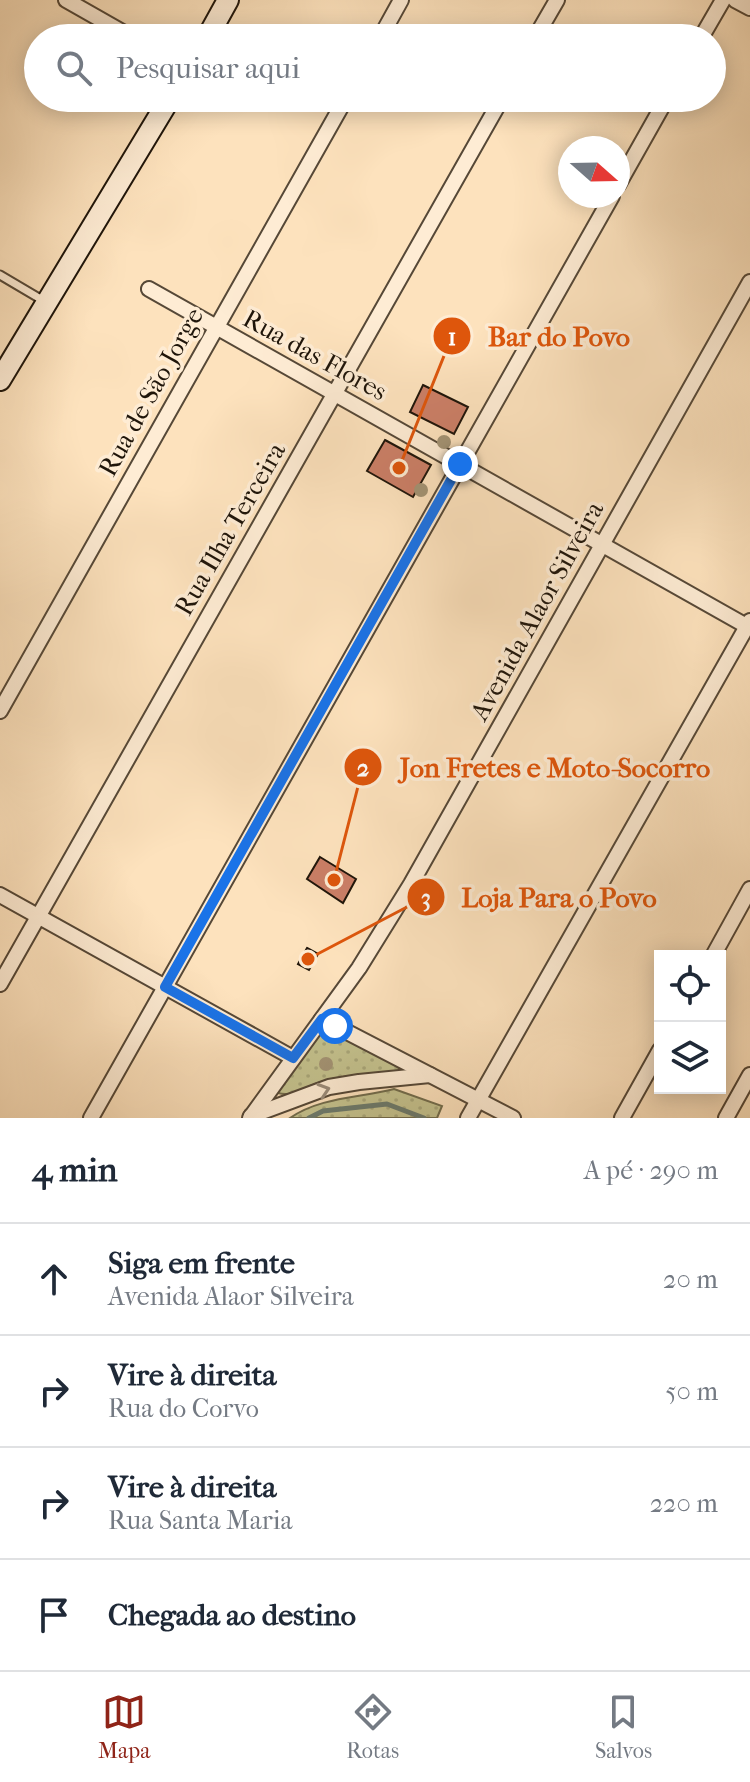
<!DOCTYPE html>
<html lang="pt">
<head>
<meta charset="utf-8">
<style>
	:root { --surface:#fff; --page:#f2f2f3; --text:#1f2937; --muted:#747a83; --line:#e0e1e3; --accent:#8f2418 }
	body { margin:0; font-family:"IM FELL French Canon",serif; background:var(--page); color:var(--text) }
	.controls { position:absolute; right:24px; bottom:24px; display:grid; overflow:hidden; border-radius:0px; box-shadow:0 4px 20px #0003 }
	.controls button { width:72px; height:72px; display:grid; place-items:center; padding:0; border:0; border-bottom:2px solid var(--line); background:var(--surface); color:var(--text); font:40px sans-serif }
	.compass { position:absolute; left:558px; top:136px; width:72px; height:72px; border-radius:50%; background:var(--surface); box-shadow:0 4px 20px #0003; rotate:110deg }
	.stop { position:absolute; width:24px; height:24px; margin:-18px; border:6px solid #1a73e8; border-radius:50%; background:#fff }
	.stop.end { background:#1a73e8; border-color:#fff; box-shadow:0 2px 8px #0008 }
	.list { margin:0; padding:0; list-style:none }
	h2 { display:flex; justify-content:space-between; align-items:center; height:104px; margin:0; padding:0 32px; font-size:34px }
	h2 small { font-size:26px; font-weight:400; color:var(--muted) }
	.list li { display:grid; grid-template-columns:52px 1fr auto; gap:24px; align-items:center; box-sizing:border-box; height:112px; padding:0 32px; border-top:2px solid var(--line) }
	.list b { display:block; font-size:30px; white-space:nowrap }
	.list p { margin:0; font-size:26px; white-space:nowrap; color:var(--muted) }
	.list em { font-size:26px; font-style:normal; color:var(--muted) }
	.icon { flex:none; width:44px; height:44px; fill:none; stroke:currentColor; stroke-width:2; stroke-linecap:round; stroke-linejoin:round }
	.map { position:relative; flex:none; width:750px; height:1118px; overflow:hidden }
	.search { position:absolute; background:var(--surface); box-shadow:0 4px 20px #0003; left:24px; right:24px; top:24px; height:88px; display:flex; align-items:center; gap:20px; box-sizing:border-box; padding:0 28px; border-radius:44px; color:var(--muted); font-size:30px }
	.sheet { height:552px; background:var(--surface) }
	nav { display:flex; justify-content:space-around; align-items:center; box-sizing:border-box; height:112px; border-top:2px solid var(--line); background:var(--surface); font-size:22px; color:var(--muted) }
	nav a { display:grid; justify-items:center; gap:4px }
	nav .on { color:var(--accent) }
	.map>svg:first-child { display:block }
</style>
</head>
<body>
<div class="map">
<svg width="750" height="1118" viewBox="0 0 750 1118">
	<defs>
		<pattern id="grass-dots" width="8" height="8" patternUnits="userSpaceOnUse" patternTransform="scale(2)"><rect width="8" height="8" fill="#c4c28e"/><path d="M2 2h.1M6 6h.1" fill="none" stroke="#a8a679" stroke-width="1.8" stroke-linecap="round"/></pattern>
	</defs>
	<rect width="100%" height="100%" fill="#fde2bd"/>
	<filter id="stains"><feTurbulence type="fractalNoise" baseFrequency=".0025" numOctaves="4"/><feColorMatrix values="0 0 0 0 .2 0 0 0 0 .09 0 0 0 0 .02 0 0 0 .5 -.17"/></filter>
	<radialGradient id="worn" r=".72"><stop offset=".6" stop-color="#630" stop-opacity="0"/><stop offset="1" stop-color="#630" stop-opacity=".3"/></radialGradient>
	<!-- grass -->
	<g fill="url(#grass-dots)" stroke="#726c4c" stroke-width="2">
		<path d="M323,1026L397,1064L399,1069L398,1073C370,1075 340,1074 315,1084C302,1089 291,1097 278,1093L277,1090Z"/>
		<path d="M394,1089L442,1106L437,1118H290C320,1097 359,1098 394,1089Z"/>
	</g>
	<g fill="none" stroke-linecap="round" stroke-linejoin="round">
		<!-- stream -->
		<polyline stroke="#6c7a6c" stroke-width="5" points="309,1118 323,1111 387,1104 424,1118"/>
	</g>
	<!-- building -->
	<g fill="#cb7f67" stroke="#1f150a" stroke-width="2">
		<polygon points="423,385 468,407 454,434 410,412"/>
		<polygon points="385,440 431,465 413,497 367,471"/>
		<polygon points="320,857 356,879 343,903 307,879"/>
		<polygon points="307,948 318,954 309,970 298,964"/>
	</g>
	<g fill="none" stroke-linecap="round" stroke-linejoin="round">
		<defs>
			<polyline id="lane" points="0,275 44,301"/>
			<g id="street">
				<polyline points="66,0 133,38"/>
				<polyline points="735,0 750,8"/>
				<polyline points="380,38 401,0"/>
				<polyline points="535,38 557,0"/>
				<polyline points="701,38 723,0"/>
				<polyline points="618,185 667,98"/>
				<polyline points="149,289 750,628"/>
				<polyline points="0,711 346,98"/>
				<polyline points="0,895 293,1058"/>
				<polyline points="713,956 750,889"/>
				<polyline points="0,984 502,98"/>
				<polyline points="322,1019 513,1118"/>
				<polyline points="251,1116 329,1087 359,1082 430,1075"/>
				<polyline points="91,1118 612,196"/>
				<polyline points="250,1118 359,968 411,884 750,282"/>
				<polyline points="468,1118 750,621"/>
				<polyline points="622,1118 660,1050"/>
				<polyline points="726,1118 750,1075"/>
			</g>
			<g id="secondary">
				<polyline points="207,38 228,0"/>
				<polyline points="0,380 170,98"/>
			</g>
		</defs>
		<!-- lane casing -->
		<use href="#lane" stroke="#564837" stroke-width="11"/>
		<!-- street casing -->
		<use href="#street" stroke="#564837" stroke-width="18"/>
		<!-- secondary casing -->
		<use href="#secondary" stroke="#1f150a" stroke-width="24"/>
		<!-- lane -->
		<use href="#lane" stroke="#feecd4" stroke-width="7"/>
		<!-- street -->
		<use href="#street" stroke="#feecd4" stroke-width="14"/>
		<!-- secondary -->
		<use href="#secondary" stroke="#feecd4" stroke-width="20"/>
	</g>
	<!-- trees -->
	<g fill="#a39374">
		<circle cx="444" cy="442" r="7"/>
		<circle cx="421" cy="490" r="7"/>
		<circle cx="326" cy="1064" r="7"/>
	</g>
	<!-- one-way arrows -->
	<defs><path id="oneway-chevron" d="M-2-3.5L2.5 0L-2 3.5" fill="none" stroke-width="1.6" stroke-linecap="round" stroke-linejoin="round" transform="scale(2)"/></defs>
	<use stroke="#9a8b79" href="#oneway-chevron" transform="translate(324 1090) rotate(-18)"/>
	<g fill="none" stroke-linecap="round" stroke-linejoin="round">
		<!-- route -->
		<polyline stroke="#1a73e8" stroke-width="10" points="335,1026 322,1019 293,1058 165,987 460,464"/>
	</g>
	<g text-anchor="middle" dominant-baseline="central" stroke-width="7" stroke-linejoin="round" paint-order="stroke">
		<!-- street labels -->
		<g font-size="26" fill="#1f150a" stroke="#feecd4">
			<text transform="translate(315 355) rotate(29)">Rua das Flores</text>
			<text transform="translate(151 392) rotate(-61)">Rua de São Jorge</text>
			<text transform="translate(230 529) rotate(-60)">Rua Ilha Terceira</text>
			<text transform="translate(537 611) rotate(-61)">Avenida Alaor Silveira</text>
		</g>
	</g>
	<!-- callouts -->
	<path fill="none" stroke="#de560c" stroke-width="3" d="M399 468L452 336M334 880L363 767M308 959L426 897"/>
	<g fill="#de560c" stroke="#feecd4" stroke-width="3">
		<circle cx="399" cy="468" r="8"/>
		<circle cx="334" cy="880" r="8"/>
		<circle cx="308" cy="959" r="8"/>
		<circle cx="452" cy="336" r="20"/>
		<circle cx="363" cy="767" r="20"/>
		<circle cx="426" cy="897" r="20"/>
	</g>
	<g font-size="24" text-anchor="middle" font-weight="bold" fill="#fff">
		<text x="452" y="345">1</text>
		<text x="363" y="776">2</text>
		<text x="426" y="906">3</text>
	</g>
	<g font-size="28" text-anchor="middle" font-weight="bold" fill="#de560c" stroke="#feecd4" stroke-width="7" stroke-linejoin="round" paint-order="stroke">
		<text x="559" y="346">Bar do Povo</text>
		<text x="555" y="777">Jon Fretes e Moto-Socorro</text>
		<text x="559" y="907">Loja Para o Povo</text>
	</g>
	<rect width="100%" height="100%" filter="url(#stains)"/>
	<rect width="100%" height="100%" fill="url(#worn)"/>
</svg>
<div class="controls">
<button><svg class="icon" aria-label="locate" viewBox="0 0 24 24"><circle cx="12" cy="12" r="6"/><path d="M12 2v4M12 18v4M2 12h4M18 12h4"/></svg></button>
<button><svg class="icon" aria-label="layers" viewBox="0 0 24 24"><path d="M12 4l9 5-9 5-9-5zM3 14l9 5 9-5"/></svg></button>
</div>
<svg class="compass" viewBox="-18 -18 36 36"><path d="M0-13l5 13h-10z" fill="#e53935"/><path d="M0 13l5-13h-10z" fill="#747a83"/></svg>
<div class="stop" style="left:335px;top:1026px"></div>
<div class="stop end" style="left:460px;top:464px"></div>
<div class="search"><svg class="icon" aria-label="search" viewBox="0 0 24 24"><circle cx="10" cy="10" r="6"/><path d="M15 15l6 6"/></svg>Pesquisar aqui</div>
</div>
<section class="sheet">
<h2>4 min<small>A pé · 290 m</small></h2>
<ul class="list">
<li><svg class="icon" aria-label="ahead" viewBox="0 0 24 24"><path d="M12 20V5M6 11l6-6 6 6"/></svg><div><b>Siga em frente</b><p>Avenida Alaor Silveira</p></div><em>20 m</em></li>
<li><svg class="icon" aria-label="right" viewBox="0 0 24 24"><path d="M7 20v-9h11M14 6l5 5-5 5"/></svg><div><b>Vire à direita</b><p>Rua do Corvo</p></div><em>50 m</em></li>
<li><svg class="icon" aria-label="right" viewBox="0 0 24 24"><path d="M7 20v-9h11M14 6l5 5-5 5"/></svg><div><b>Vire à direita</b><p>Rua Santa Maria</p></div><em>220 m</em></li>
<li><svg class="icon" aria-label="arrive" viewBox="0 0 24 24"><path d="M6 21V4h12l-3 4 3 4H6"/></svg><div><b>Chegada ao destino</b></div></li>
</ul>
</section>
<nav>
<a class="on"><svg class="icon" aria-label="map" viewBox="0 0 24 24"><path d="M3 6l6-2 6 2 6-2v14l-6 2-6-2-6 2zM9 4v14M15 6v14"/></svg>Mapa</a>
<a><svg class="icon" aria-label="directions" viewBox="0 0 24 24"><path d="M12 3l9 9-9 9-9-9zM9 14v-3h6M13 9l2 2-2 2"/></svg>Rotas</a>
<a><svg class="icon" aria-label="saved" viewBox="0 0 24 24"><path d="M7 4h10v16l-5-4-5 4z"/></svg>Salvos</a>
</nav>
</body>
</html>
